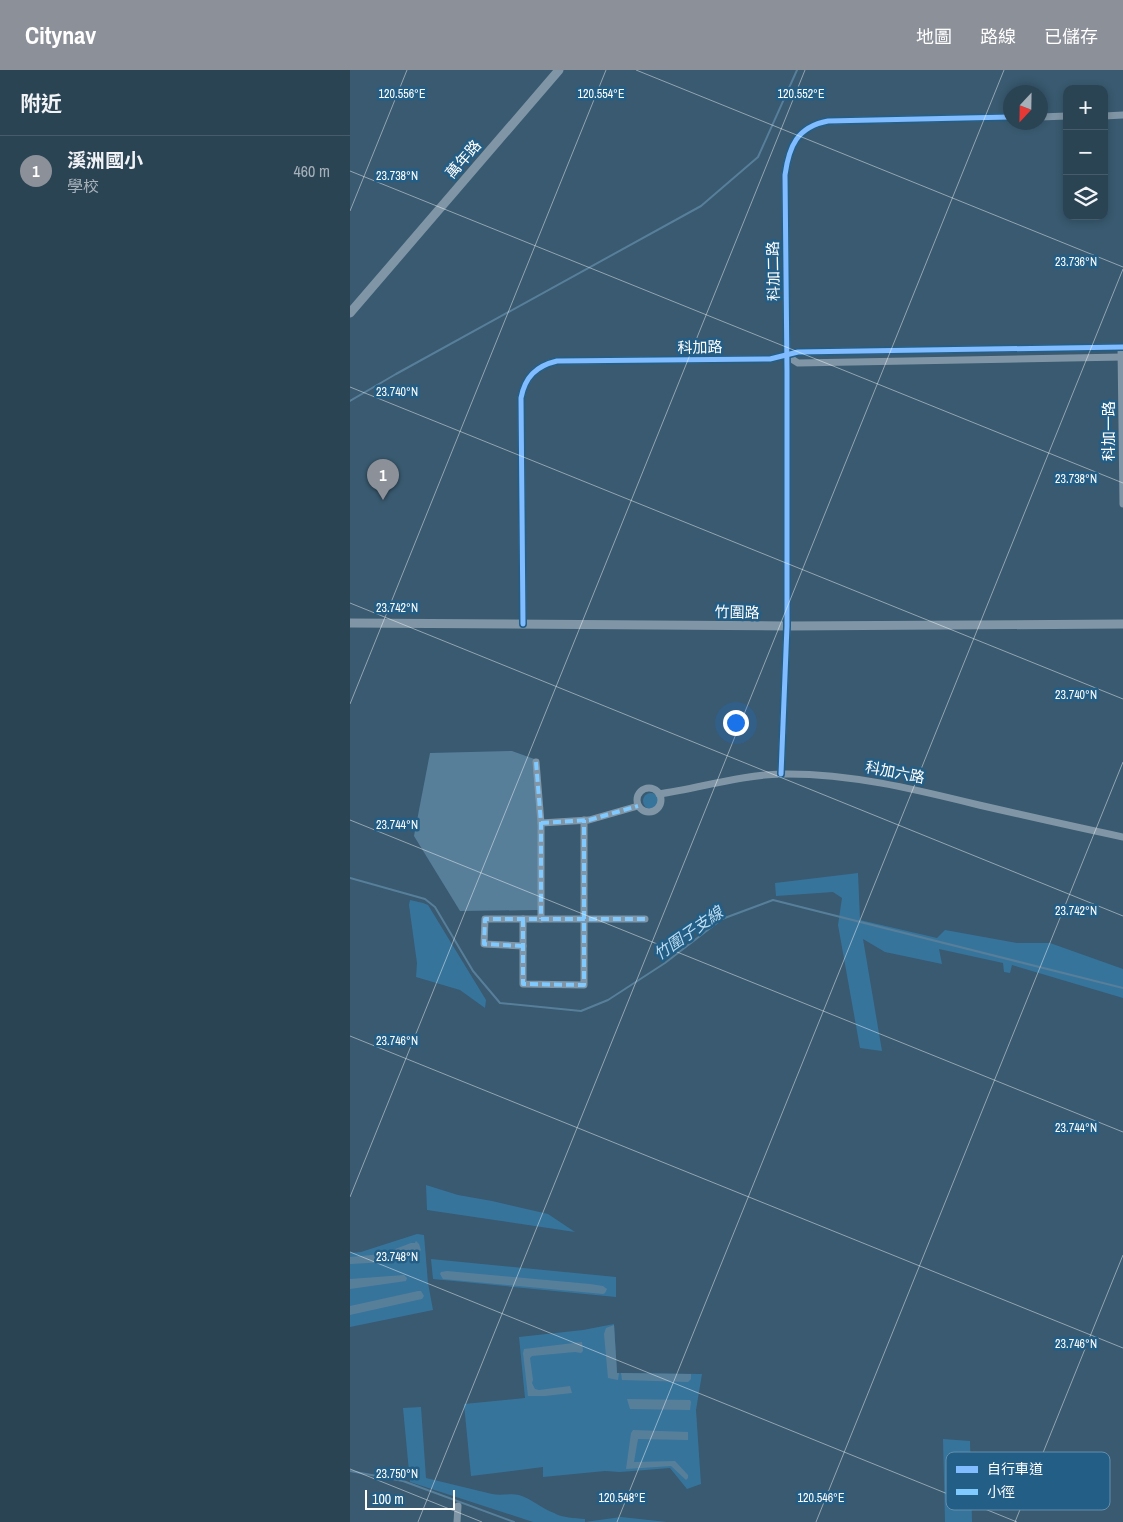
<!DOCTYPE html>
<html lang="zh-TW">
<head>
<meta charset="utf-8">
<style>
	:root { --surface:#2b4454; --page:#334b5a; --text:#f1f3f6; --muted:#a6b0b8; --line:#475c6b; --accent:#8c9099 }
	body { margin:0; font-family:"Archivo Narrow","Noto Sans TC",sans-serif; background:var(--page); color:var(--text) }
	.controls { position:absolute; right:15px; top:15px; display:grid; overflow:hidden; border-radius:10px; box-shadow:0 2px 8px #0003 }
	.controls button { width:45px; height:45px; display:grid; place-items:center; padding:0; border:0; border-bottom:1px solid var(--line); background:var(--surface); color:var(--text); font:25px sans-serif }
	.compass { position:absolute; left:653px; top:15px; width:45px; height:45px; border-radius:50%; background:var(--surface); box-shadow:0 2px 8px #0003; rotate:202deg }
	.scale { position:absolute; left:15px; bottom:12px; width:90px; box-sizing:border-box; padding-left:5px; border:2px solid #fff; border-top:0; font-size:14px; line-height:18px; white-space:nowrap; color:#fff; -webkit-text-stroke:4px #235e86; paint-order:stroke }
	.you { position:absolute; left:385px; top:652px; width:18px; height:18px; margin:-12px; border:4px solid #fff; border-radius:50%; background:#1a73e8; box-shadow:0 0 0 8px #1a73e833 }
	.badge { display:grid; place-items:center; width:32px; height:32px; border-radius:50%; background:var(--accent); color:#fff; font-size:16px; font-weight:700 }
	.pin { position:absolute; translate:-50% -41px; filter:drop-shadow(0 1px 2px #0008) }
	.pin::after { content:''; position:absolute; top:26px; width:18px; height:15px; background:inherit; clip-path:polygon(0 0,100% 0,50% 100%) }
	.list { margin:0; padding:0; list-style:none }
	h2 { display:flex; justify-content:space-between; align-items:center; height:65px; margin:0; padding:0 20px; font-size:21px }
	h2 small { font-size:16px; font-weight:400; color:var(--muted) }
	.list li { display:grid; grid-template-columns:32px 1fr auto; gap:15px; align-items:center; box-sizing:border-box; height:70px; padding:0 20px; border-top:1px solid var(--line) }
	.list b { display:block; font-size:19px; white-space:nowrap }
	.list p { margin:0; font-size:16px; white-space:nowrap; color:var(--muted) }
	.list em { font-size:16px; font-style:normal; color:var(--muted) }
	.icon { flex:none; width:28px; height:28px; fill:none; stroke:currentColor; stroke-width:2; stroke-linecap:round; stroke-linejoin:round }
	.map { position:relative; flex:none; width:773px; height:1452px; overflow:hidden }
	header { display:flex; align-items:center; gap:30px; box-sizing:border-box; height:70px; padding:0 25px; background:var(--accent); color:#fff }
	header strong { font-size:24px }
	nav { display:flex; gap:28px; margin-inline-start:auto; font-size:18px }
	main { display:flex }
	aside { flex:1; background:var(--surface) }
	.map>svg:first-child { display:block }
</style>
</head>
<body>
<header>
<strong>Citynav</strong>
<nav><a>地圖</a><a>路線</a><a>已儲存</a></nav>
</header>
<main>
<aside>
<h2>附近<small></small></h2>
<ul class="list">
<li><span class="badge">1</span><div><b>溪洲國小</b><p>學校</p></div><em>460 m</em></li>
</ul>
</aside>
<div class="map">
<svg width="773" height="1452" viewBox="0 0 773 1452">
	<rect width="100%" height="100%" fill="#395a70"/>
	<!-- green -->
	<g fill="#37749c">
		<circle cx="301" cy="731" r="8"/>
		<polygon points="508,803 510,850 587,868 595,860 667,873 700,873 773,899 773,928 662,895 660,903 654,902 653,893 589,879 592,894 535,882 513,869 532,981 510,978 488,855 492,828 483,822 426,826 425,813"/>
		<polygon points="60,830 73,833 78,835 136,930 135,938 110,920 66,907 67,893 59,835"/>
		<polygon points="76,1115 108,1125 142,1131 198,1144 225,1162 77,1140"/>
		<polygon points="67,1164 74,1165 78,1213 83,1240 0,1257 0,1183 11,1182"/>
		<polygon points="81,1189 266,1207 266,1227 83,1209"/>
		<polygon points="264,1254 267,1303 352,1304 346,1340 351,1414 337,1419 320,1398 270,1402 255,1401 193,1407 193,1397 121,1406 114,1334 175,1328 169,1267 233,1260"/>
		<path d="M71,1337L76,1408L142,1424C151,1426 160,1423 169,1425C182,1429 191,1438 204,1443C213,1448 224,1448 235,1449V1452H183L60,1412L53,1338Z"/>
		<polygon points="593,1369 620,1371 622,1452 595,1452"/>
		<polygon points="271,1447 317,1452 235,1452"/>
	</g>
	<!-- water -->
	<g fill="#577f9a">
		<polygon points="162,681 187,690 189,840 110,841 64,766 80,683"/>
		<polygon points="66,1171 69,1174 71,1180 67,1185 37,1192 0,1194 0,1187 32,1184 61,1173 65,1173"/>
		<polygon points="97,1201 240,1214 253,1216 257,1219 255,1223 253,1224 93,1209 90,1204 91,1202"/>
		<polygon points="54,1205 57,1208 56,1211 0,1219 0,1209"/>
		<polygon points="68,1221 71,1221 74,1226 72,1229 0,1245 0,1236"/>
		<polygon points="264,1255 267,1303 269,1303 268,1310 258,1308 254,1264 256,1258"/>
		<polygon points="232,1272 233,1281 231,1283 225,1282 182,1286 180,1288 183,1310 182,1313 185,1319 189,1320 220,1316 222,1323 195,1326 178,1326 173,1283 174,1279"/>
		<polygon points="271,1303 341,1304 341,1309 338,1312 272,1310"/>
		<polygon points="277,1329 340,1330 341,1332 340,1340 280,1339"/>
		<polygon points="283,1360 338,1362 338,1370 288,1369 284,1392 325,1391 338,1405 338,1408 336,1410 321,1396 276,1399 281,1363"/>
	</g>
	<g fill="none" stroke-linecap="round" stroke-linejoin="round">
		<!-- stream -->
		<g stroke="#577f9a" stroke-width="2">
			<polyline points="0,331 46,304 351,136 408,87 447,0"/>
			<polyline points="0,808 75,829 85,837 123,901 150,933 231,941 258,930 315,893 372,849 423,830 773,918"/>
			<polyline points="0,1401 53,1411 164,1452"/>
		</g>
		<!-- minor -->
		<g stroke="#8096a6" stroke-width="7">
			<polyline points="754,46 773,45"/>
			<polyline points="690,47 717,46"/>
			<polyline points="771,277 773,434"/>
			<polyline points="437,286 448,293 773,287"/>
			<path d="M173,554L171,328C175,307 186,296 207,291L420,289L448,282L773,277"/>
			<polyline points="186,692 191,753 191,849"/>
			<path d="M431,704L437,556V301L435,105C439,76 447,57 478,51L660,47"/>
			<circle cx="299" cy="730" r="12"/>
			<path d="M309,724C350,718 390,705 432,704C499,703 564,719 629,735C677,746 725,757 773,767"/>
			<polyline points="191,753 239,750 288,736"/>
			<polyline points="173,849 173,914 234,915 234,750"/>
			<polyline points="173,876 134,874 135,849 295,849"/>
			<polyline points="107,1452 108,1436"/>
		</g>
		<!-- tertiary -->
		<g stroke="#8096a6" stroke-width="9">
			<polyline points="0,243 209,0"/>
			<polyline points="0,553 437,556 773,554"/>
		</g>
		<!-- quiet -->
		<g stroke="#80caff" stroke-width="4" stroke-dasharray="8 4" stroke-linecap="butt">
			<polyline points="186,692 191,753 191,849"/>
			<polyline points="191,753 239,750 288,736"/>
			<polyline points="173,849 173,914 234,915 234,750"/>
			<polyline points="173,876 134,874 135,849 295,849"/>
		</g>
		<defs>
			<g id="cycleway">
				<path d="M173,554L171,328C175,307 186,296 207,291L420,289L448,282L773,277"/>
				<path d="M431,704L437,556V301L435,105C439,76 447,57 478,51L660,47"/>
			</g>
		</defs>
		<!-- cycleway casing -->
		<use href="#cycleway" stroke="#235e86" stroke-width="8"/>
		<!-- cycleway -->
		<use href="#cycleway" stroke="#80bcff" stroke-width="5"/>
	</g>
	<!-- ticks -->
	<path fill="none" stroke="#fff" stroke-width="1" stroke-opacity="0.45" d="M286,0L773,197M0,101L773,413M0,141L57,0M0,317L773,629M0,533L773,846M0,634L256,0M0,750L773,1062M0,966L773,1278M0,1127L455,0M0,1182L667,1452M0,1399L132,1452M68,1452L654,0M267,1452L773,199M466,1452L773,692M665,1452L773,1185"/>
	<g text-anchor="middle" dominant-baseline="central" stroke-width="5" stroke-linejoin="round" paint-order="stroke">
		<!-- street labels -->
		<g font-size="15" fill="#fff" stroke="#235e86">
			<text transform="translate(113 89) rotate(-49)">萬年路</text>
			<text transform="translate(423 201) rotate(-91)">科加二路</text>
			<text transform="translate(350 277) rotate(-1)">科加路</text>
			<text transform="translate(758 361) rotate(-90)">科加一路</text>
			<text transform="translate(387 542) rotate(1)">竹圍路</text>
			<text transform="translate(545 702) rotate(11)">科加六路</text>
		</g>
		<!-- water labels -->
		<g font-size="16" font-style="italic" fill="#b9dbf0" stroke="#235e86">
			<text transform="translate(338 863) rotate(-35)">竹圍子支線</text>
		</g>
	</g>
	<!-- legend -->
	<rect x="596" y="1382" width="164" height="58" rx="8" fill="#235e86" stroke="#658eaa" stroke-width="1"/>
	<rect x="606" y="1396" width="22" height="7" fill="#80bcff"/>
	<rect x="606" y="1419" width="22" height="6" fill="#80caff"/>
	<g font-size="14" fill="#fff">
		<text x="637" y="1404">自行車道</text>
		<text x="637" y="1427">小徑</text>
	</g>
	<g font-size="12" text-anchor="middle" fill="#fff" stroke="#235e86" stroke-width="5" stroke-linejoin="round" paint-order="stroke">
		<text x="251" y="28">120.554°E</text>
		<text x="52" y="28">120.556°E</text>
		<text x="451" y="28">120.552°E</text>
		<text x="47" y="110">23.738°N</text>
		<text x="726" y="196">23.736°N</text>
		<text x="47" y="326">23.740°N</text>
		<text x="726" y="413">23.738°N</text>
		<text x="47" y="542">23.742°N</text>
		<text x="726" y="629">23.740°N</text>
		<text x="47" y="759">23.744°N</text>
		<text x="726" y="845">23.742°N</text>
		<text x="47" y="975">23.746°N</text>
		<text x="726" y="1062">23.744°N</text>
		<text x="47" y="1191">23.748°N</text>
		<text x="726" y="1278">23.746°N</text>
		<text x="47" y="1408">23.750°N</text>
		<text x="272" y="1432">120.548°E</text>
		<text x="471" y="1432">120.546°E</text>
	</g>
</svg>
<div class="controls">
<button>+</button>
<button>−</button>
<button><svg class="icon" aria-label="layers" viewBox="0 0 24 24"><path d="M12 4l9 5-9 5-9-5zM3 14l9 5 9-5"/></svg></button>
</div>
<svg class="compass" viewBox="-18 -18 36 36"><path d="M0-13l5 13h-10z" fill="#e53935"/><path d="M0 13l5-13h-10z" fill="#a6b0b8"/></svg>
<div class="scale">100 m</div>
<div class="you"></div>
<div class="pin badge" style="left:33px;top:430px">1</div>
</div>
</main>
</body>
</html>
